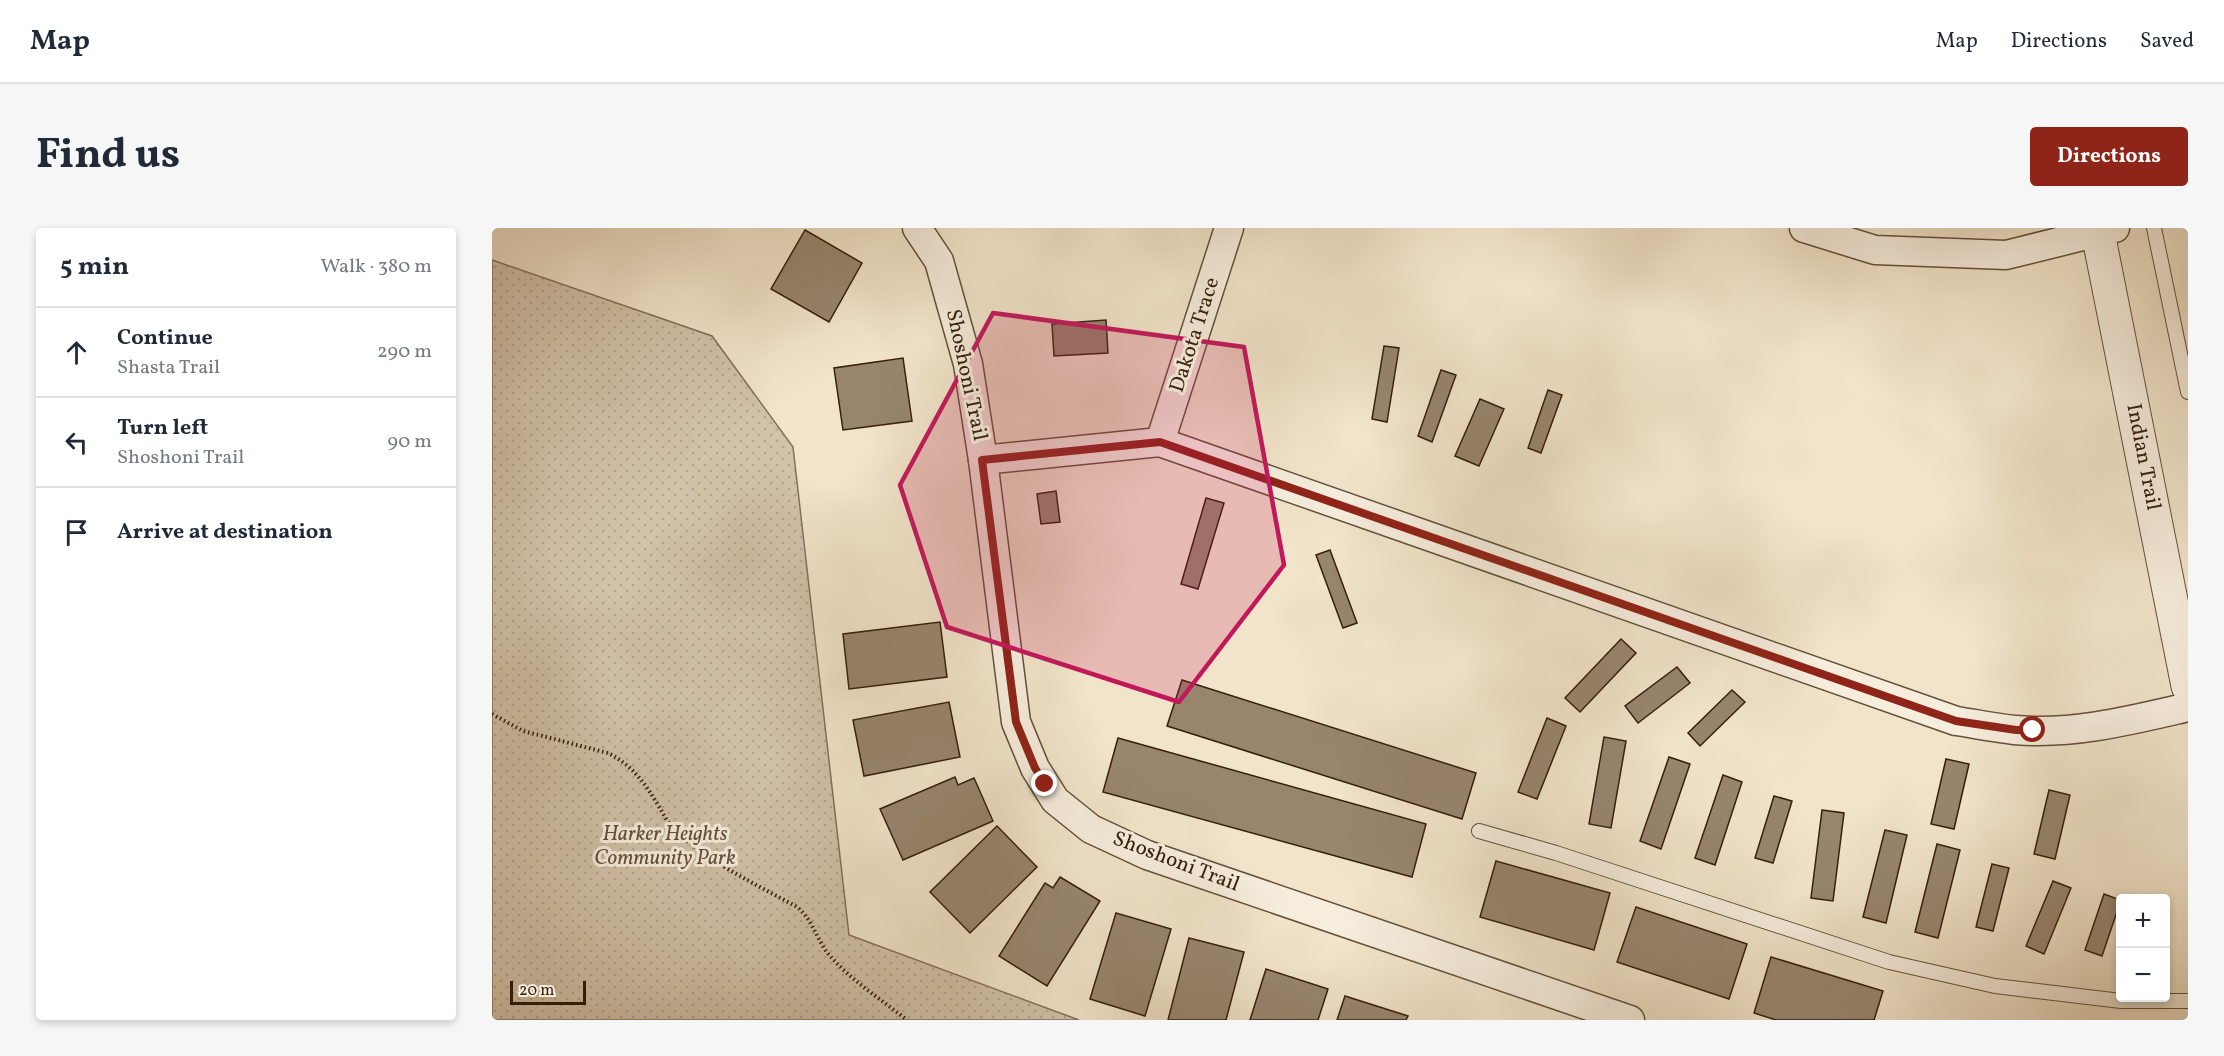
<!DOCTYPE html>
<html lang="en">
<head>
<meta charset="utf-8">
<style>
	:root { --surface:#fff; --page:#f6f6f7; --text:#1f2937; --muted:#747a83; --line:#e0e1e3; --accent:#8f2418 }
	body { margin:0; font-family:Vollkorn,serif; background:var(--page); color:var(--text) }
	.controls { position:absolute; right:18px; bottom:18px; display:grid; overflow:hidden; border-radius:6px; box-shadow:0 3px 9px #0003 }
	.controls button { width:54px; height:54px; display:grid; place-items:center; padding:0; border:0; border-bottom:2px solid var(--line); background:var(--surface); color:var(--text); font:30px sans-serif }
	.scale { position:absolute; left:18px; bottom:15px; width:76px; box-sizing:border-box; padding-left:6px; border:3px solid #361e0a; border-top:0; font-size:16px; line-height:21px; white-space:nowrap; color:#361e0a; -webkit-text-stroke:4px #f6eddd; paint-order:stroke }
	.stop { position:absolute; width:18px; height:18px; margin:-14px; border:4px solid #8f2418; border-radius:50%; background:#fff }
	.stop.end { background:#8f2418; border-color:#fff; box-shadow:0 2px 6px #0008 }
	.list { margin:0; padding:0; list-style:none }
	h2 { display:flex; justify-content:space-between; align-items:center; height:78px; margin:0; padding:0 24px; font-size:26px }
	h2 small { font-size:20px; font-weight:400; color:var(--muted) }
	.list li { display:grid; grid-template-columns:39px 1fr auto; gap:18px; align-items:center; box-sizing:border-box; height:90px; padding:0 24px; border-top:2px solid var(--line) }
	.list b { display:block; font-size:22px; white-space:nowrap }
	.list p { margin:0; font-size:20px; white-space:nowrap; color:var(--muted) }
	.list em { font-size:20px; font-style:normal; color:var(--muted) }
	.icon { flex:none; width:33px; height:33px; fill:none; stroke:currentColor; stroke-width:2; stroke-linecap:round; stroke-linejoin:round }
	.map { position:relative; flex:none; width:1696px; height:792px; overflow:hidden; border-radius:6px }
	header { display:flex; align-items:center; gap:36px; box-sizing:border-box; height:84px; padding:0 30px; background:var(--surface); border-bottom:2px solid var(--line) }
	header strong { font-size:28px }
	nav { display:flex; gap:33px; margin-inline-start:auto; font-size:21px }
	.intro { display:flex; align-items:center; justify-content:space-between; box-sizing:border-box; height:144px; padding:0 36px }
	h1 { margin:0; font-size:42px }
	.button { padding:15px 27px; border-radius:6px; background:var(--accent); color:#fff; font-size:21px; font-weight:700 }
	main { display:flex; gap:36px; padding:0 36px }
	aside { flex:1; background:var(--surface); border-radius:6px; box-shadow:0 3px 9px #0003 }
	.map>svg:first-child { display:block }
</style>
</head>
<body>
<header>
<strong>Map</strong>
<nav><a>Map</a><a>Directions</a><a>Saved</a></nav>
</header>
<div class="intro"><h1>Find us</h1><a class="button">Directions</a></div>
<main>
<aside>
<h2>5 min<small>Walk · 380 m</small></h2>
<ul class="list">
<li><svg class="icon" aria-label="ahead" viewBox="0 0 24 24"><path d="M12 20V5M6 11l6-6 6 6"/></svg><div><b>Continue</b><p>Shasta Trail</p></div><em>290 m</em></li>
<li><svg class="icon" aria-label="left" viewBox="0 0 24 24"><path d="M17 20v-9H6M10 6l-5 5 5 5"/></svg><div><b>Turn left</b><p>Shoshoni Trail</p></div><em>90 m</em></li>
<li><svg class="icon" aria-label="arrive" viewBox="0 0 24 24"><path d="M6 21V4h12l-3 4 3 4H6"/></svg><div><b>Arrive at destination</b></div></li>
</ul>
</aside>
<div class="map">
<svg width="1696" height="792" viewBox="0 0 1696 792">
	<defs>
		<pattern id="park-dots" width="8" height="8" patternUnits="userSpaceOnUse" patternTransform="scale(1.5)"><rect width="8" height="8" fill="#d1c2a9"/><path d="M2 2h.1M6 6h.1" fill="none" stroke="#b4a690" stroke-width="1.8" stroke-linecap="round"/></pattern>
	</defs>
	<rect width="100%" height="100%" fill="#f1e4ca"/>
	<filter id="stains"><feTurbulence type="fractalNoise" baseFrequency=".00333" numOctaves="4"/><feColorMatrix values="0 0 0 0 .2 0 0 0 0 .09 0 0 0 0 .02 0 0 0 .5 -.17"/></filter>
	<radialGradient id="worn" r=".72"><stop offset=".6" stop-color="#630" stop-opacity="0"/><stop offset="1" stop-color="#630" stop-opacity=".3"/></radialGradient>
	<!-- park -->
	<polygon fill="url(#park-dots)" stroke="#84705a" stroke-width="1.5" points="0,32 220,108 301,219 357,707 587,792 0,792"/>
	<!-- building -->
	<g fill="#97856e" stroke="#361e0a" stroke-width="1.5">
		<polygon points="313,2 370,35 337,94 279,61"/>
		<polygon points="614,92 616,125 562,128 560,96"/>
		<polygon points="892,118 907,120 895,194 880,191"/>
		<polygon points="411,130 420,193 351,202 342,140"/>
		<polygon points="949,142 964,147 940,214 926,208"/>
		<polygon points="1056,162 1070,167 1049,225 1036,220"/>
		<polygon points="988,171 1012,181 987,238 963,228"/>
		<polygon points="564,263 568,294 549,296 545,266"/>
		<polygon points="714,270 732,275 706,361 689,356"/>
		<polygon points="838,322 865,395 851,400 824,327"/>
		<polygon points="448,394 455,449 357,461 351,406"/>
		<polygon points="1129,411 1144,425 1088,484 1073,470"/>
		<polygon points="1185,439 1198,455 1146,495 1133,478"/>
		<polygon points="690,452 984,545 970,591 675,498"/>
		<polygon points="1240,462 1253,474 1208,518 1196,505"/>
		<polygon points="457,474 468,529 372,548 361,492"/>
		<polygon points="1055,490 1074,498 1045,571 1026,564"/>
		<polygon points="1112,509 1134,513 1119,600 1097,596"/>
		<polygon points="626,510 934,596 920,649 611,564"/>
		<polygon points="1177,529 1198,536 1169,621 1148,613"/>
		<polygon points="1454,531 1477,536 1462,601 1439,596"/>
		<polygon points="1231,547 1250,554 1223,637 1203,630"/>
		<polygon points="463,549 466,557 482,550 501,593 411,632 388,581"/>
		<polygon points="1557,562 1578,567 1563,631 1542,626"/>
		<polygon points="1282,568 1300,573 1281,635 1263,630"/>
		<polygon points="1330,582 1352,585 1341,673 1319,670"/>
		<polygon points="505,598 545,639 478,705 438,664"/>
		<polygon points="1393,602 1415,607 1394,695 1371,689"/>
		<polygon points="1445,616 1468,622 1446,710 1423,704"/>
		<polygon points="1004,633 1118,665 1102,722 988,689"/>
		<polygon points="1500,636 1517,640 1501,703 1484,699"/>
		<polygon points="568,649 608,673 555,758 507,728 553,655 561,660"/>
		<polygon points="1561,653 1579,660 1552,726 1534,718"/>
		<polygon points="1612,666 1628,672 1628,675 1610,728 1593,722"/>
		<polygon points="1144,679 1255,716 1237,771 1125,734"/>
		<polygon points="624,685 679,701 653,788 598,771"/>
		<polygon points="697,710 752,724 734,792 676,792"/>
		<polygon points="1279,729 1391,763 1382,792 1284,792 1262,785"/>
		<polygon points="774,741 836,761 826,792 758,792"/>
		<polygon points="853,768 916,788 914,792 845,792"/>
	</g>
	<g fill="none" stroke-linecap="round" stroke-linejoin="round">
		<defs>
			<g id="service">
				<polyline points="1662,0 1696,164"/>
				<polyline points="987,603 1064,625 1397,734 1503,758 1629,773 1696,773"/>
			</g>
			<g id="minor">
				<polyline points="425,0 447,33 476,136 491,232 524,494 543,540 563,572 599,601 655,627 1138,792"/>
				<polyline points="1312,0 1383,22 1514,27 1623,0"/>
				<polyline points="668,214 737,0"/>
				<path d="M491,232L668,214L1464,493C1484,496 1504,500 1523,502C1582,507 1640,492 1696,479"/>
			</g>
			<polyline id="tertiary" points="1605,0 1696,458"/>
		</defs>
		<!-- service casing -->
		<use href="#service" stroke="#65503a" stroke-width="16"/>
		<!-- minor casing -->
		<use href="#minor" stroke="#65503a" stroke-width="31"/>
		<!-- tertiary casing -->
		<use href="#tertiary" stroke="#65503a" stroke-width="35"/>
		<!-- path -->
		<path stroke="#361e0a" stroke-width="4" stroke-dasharray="1.5 3" stroke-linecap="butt" d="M0,486L31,503L116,525C140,537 153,555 166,577C171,585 175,594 181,600C217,635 262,655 305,679C322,693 325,714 339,729C360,753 390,772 415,792"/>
		<!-- service -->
		<use href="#service" stroke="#f6eddd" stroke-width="14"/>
		<!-- minor -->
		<use href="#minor" stroke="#f6eddd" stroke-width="28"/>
		<!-- tertiary -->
		<use href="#tertiary" stroke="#f6eddd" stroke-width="33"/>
	</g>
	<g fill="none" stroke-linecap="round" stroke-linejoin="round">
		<!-- route -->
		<polyline stroke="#8f2418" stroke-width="8" points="553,556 543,540 524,494 490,232 668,214 1464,493 1524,502 1541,502"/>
	</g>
	<!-- marked area -->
	<path fill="#c2185b" fill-opacity="0.2" stroke="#c2185b" stroke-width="4.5" stroke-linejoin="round" d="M501,85L752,119L792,337L687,474L455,399L408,257Z"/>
	<g text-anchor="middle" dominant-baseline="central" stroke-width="6" stroke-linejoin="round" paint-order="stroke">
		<!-- street labels -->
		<g font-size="21" fill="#361e0a" stroke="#f6eddd">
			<text transform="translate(703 107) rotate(-72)">Dakota Trace</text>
			<text transform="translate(474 147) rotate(78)">Shoshoni Trail</text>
			<text transform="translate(1651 229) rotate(79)">Indian Trail</text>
			<text transform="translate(684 634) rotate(21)">Shoshoni Trail</text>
		</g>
		<!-- park labels -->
		<g font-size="21" font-style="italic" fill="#644f3a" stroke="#f6eddd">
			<text x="173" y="606">Harker Heights<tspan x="173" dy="24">Community Park</tspan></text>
		</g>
	</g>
	<rect width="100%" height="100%" filter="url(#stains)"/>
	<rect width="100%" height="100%" fill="url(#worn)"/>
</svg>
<div class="controls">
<button>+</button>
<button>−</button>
</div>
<div class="scale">20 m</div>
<div class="stop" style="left:1541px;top:502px"></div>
<div class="stop end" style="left:553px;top:556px"></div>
</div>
</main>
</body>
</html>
